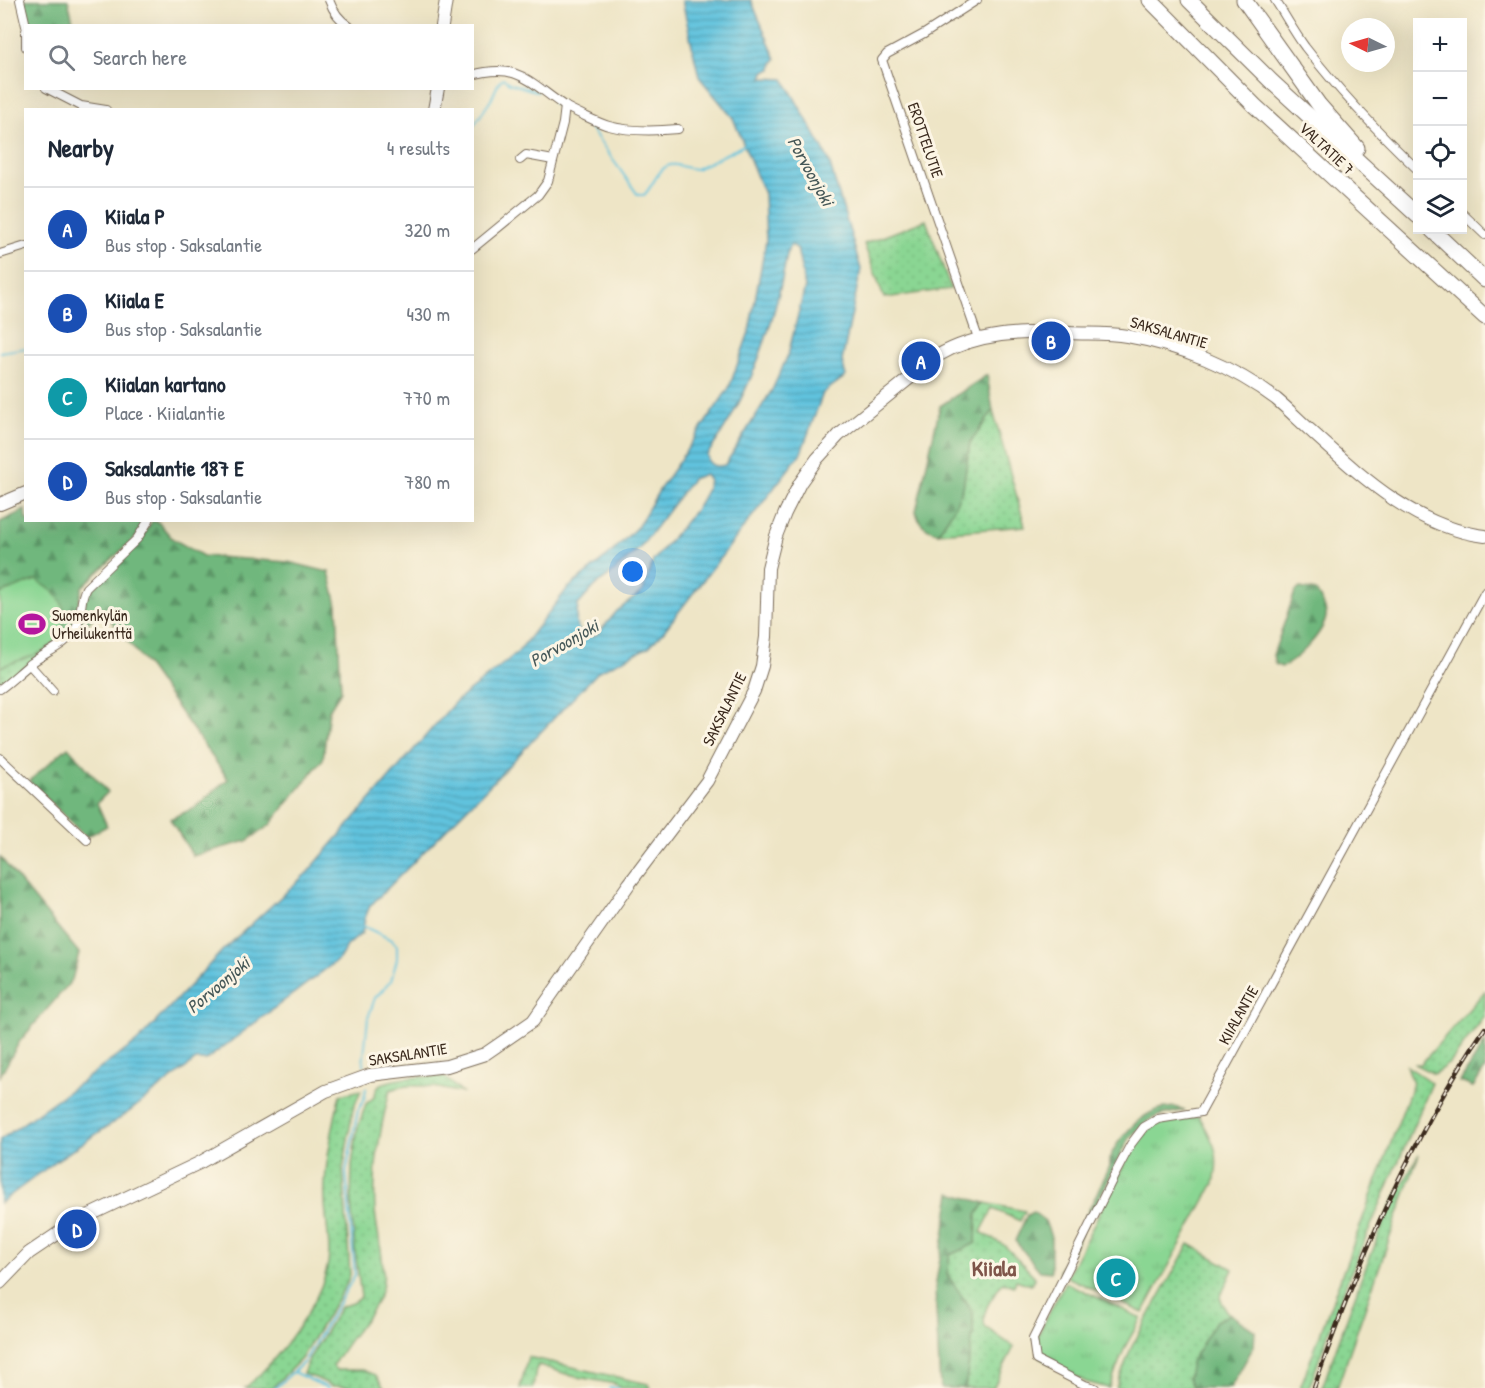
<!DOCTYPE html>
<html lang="en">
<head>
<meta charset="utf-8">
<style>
	:root { --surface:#fff; --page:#f6f6f7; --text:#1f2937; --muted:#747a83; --line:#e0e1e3; --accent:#0f766e }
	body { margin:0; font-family:"Patrick Hand",sans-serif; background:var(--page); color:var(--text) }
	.controls { position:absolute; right:18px; top:18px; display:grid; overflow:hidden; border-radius:0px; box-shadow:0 6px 24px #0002 }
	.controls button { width:54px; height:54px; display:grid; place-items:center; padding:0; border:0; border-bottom:2px solid var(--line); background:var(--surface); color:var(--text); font:30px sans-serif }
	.compass { position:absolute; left:1341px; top:18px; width:54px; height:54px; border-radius:50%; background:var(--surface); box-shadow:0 6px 24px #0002; rotate:275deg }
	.you { position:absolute; left:633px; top:572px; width:21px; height:21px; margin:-15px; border:4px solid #fff; border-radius:50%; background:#1a73e8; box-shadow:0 0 0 9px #1a73e833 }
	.badge { display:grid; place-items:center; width:39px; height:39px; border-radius:50%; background:var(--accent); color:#fff; font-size:20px; font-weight:700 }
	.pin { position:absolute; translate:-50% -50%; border:3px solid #fff; box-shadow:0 2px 6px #0006 }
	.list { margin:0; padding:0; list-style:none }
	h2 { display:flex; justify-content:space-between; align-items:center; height:78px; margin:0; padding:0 24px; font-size:26px }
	h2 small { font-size:20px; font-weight:400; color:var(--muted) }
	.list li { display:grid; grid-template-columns:39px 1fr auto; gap:18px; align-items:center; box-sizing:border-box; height:84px; padding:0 24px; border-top:2px solid var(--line) }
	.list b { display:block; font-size:22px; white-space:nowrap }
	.list p { margin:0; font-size:20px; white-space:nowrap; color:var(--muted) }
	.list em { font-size:20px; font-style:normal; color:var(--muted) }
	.icon { flex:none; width:33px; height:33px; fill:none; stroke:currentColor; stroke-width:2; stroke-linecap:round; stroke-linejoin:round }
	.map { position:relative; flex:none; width:1485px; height:1388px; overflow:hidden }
	.search { position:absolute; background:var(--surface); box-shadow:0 6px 24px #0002; left:24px; top:24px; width:450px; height:66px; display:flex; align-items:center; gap:15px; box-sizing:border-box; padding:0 21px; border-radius:0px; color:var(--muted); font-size:22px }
	.panel { position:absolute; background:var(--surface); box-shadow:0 6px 24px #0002; left:24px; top:108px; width:450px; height:414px; border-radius:0px }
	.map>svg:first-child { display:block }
</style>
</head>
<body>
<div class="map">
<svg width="1485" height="1388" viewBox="0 0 1485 1388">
	<defs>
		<pattern id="grass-dots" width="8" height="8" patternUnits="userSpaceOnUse" patternTransform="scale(1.5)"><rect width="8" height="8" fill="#8ad693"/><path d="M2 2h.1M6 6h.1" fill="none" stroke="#78b87e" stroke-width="1.8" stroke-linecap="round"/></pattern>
		<pattern id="forest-firs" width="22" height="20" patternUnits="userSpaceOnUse" patternTransform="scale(1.5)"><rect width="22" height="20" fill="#6fb77d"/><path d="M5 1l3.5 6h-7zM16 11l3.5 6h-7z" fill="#5c9566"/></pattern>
		<pattern id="park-tufts" width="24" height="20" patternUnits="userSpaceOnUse" patternTransform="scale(1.5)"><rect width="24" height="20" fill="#8ad693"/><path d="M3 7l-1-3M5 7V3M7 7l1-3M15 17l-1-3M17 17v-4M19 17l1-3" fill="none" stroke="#78b87e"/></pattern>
		<pattern id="water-rules" width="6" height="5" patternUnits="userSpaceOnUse" patternTransform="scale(1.5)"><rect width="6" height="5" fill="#60c3de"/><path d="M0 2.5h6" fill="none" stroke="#509fb3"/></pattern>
	</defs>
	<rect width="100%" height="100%" fill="#fcf5e5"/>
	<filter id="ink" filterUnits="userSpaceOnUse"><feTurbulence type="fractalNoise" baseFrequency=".0167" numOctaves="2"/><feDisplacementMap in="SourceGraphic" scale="12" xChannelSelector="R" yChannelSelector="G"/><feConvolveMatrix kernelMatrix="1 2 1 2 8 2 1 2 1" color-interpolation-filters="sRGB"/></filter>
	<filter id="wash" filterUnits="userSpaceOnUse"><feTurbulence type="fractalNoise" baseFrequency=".008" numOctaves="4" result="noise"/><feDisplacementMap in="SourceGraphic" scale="24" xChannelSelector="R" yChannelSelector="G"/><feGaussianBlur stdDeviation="1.35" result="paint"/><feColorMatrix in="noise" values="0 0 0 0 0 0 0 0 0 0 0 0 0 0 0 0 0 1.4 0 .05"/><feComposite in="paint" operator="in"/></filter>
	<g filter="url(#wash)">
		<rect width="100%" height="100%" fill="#eee5c6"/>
		<!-- grass -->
		<g fill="url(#grass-dots)" stroke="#628058" stroke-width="1.5">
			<polygon points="926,220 951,289 884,298 864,244"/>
			<polygon points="993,411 1025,526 938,533 953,510 963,488 970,443"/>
			<polygon points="57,639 61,641 0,685 0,667 48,648"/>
			<polygon points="1485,991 1485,1016 1451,1062 1434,1074 1414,1064 1421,1064"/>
			<polygon points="1407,1066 1432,1083 1346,1284 1309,1388 1300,1388 1413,1083"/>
			<path d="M444,1076L462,1093C440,1088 412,1081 390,1090C380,1128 373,1170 375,1209C376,1231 386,1263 383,1283C380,1309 345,1340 333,1366L336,1370H363L376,1375L384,1388L332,1386L316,1378L303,1374L309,1359L340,1307L352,1303L361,1297L355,1251L351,1201L352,1165L357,1130L366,1104L373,1098L379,1085C399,1076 422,1077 444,1076Z"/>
			<path d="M361,1090L353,1109L343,1169L350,1275L346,1285L301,1359L272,1388H245C277,1361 328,1297 329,1253C329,1230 323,1207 325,1184C326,1157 333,1129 338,1102L340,1095Z"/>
			<polygon points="1419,1154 1337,1388 1322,1388 1361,1279 1391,1206"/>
			<path d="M985,1203L1025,1211L1020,1221L993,1209L981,1232L1004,1245L1035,1277L1031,1285L1016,1280L1014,1286L1003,1282C994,1296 980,1310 985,1327L1014,1347L993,1388H965L973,1332V1313L947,1274L950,1255L976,1243L977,1215Z"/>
			<polygon points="1189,1244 1233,1269 1220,1298 1226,1311 1230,1314 1216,1321 1188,1378 1193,1388 1116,1388 1131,1348"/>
			<polygon points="528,1357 648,1384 651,1388 620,1388 615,1384 572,1376 539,1365 536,1369 533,1388 520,1388"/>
		</g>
		<!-- forest -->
		<g fill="url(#forest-firs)" stroke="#55704e" stroke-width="1.5">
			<polygon points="24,0 68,0 74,25 30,25"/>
			<path d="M987,375L993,411L970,442L963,488L953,510L938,533C924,528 919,524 916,511L940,406Z"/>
			<path d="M25,510L26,520L145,521L137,536L82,587L74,625L61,641L57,639C73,611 59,595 36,580L0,594V522Z"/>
			<polygon points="152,521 158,522 173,539 203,556 288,562 329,572 337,605 341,691 329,710 323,759 270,825 247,841 193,856 170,819 194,808 228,779 146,664 102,609 84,627 81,621 86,594 142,538"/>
			<path d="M1300,588L1316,591C1320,598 1325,605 1326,613C1328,629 1296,662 1281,667L1275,664L1273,655L1295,592Z"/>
			<polygon points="68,747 108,792 97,803 107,826 86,837 29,781"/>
			<polygon points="0,857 79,953 72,980 20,1041 0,1076"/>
			<polygon points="1485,1042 1485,1069 1473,1087 1460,1082"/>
			<path d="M1175,1107L1185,1110C1156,1115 1149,1116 1129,1139L1061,1274L1059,1271L1110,1166C1107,1148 1137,1119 1152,1112C1158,1108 1167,1108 1175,1107Z"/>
			<polygon points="951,1193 985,1203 977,1215 976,1243 950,1255 947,1274 973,1313 973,1332 965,1388 940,1388 935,1288"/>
			<polygon points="1033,1212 1045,1221 1051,1237 1051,1272 1040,1271 1015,1241 1027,1215"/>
			<polygon points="1230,1314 1255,1331 1254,1346 1230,1388 1193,1388 1188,1378 1191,1362 1216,1321"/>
		</g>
		<!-- park -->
		<g fill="url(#park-tufts)" stroke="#628058" stroke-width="1.5">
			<path d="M1199,1116C1214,1143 1221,1152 1214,1183L1143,1313L1067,1277L1134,1145C1155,1117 1167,1121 1199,1116Z"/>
			<polygon points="1065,1282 1141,1318 1125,1347 1109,1388 1086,1382 1040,1358 1036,1339"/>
		</g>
		<!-- pitch -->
		<path fill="#8ad693" stroke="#628058" stroke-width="1.5" d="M36,580C42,584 50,588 55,594C70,608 65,637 48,648C35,657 15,661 0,667V594Z"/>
		<!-- water -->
		<path fill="url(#water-rules)" stroke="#4e767e" stroke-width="1.5" fill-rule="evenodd" d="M682,0H751L776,59L773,63L772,69L764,72L762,78L784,79L828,158L861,269L842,361L846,376L823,393L801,453L664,631L649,647L599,671L492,783L370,906L365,918L362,933L347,946L339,959L206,1060H196L125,1115L60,1158L0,1203V1140L137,1042L222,951L308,872L454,703L518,652L567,589L609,555L638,526L660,489L729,388L749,332L766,241L764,194L733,118L699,77ZM791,245L797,248L805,287L788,355L772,390L725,465C716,467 708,467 707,455C752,394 775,323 788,249ZM705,474L709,480L707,489L696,509L653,561L643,591L617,611L598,634L592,637L581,634L576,623L578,605L597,584L608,577L640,548L692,479Z"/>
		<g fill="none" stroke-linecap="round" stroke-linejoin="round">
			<!-- stream -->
			<g stroke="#60c3de" stroke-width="2">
				<polyline points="552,102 562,109"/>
				<path d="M573,116L589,126L638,195H644C654,186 659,162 676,165C683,166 688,169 696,169L746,144"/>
				<polyline points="472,128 491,100 499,82 503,78 509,83 538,92"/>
				<polyline points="0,352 26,348"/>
				<polyline points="363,926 392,940 397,946 397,959 391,981 375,998 368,1018 363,1065"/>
				<polyline points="293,1372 328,1388"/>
				<polyline points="275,1388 304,1362 355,1275 346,1172 358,1110 364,1100 366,1088"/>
				<polyline points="609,1388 617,1388"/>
			</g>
		</g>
	</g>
	<g filter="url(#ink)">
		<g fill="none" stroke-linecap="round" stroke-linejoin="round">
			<defs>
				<g id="street">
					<polyline points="20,0 26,26"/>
					<path d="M329,0C333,11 338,19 349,26"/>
					<polyline points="977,0 924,34 887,54 882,60 978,338"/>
					<path d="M1275,0C1285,15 1294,32 1305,47C1339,91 1377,131 1418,170"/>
					<polyline points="26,31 26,47"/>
					<path d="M472,75C518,62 529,82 563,105C571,110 601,124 609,126C631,132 656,131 678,129"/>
					<polyline points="46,88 81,106 106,110"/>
					<polyline points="520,160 526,155 553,160"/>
					<polyline points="1462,213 1485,235"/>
					<polyline points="472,249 538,195 548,181 563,123 565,106"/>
					<polyline points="0,254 26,246"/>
					<polyline points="29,664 53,691"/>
					<path d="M0,689C10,682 19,673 29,665C43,653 67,646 76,628C83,616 79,600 86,588L137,539L149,520"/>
					<polyline points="0,758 87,840"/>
					<polyline points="1095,1388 1085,1385 1036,1360 1033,1339 1115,1174 1131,1144 1144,1127 1158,1119 1201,1112 1485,592"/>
				</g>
				<g id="secondary">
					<polyline points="442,26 446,0"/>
					<polyline points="434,110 438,88"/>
					<polyline points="0,504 26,493"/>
					<path d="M0,1283L29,1253L75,1222L199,1163L326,1091L370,1075L447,1066L485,1054L533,1021L629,884L707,781L754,691L762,666L766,637L768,568L776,536L785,513L800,483L817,459L839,435L937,356C978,332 1022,332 1069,333C1088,334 1108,333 1127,336C1180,345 1234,367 1276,399C1288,409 1299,420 1310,430C1361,476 1414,527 1485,536"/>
				</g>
				<g id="highway">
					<polyline points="1150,0 1255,106 1485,317"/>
					<polyline points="1189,0 1272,82 1418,216"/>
					<polyline points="1244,0 1319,105 1357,148"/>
					<polyline points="1432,230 1485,280"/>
				</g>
			</defs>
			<!-- street casing -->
			<use href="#street" stroke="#7a6b59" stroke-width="10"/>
			<!-- secondary casing -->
			<use href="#secondary" stroke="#7a6b59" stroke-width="14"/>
			<!-- highway casing -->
			<use href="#highway" stroke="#7a6b59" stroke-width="17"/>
			<!-- street -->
			<use href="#street" stroke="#fff" stroke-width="8"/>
			<!-- secondary -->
			<use href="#secondary" stroke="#fff" stroke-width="12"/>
			<!-- highway -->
			<use href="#highway" stroke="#fff" stroke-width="15"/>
			<defs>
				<path id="rail" d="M1314,1388C1358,1262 1410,1139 1485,1028"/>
			</defs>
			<!-- rail casing -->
			<use href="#rail" stroke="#3b2a1e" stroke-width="4.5"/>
			<!-- rail -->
			<use href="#rail" stroke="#fcf5e5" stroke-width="2" stroke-dasharray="7" stroke-linecap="butt"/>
		</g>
	</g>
	<!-- icons -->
	<defs>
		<symbol id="stadium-bare" viewBox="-9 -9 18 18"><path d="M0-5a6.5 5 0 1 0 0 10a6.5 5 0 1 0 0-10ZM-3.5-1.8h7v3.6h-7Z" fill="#b5179e" stroke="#fcf5e5" stroke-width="2.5" paint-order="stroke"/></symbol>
	</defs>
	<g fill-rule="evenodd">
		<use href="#stadium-bare" x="13" y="605" width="38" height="38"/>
	</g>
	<g text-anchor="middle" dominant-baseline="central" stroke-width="6" stroke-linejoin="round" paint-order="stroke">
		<!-- street labels -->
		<g font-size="16" fill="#3b2a1e" stroke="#fcf5e5">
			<text transform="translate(926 140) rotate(71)">EROTTELUTIE</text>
			<text transform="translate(1327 148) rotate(43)">VALTATIE 7</text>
			<text transform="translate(1169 332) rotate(16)">SAKSALANTIE</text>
			<text transform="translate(724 709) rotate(-64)">SAKSALANTIE</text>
			<text transform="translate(1238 1015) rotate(-61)">KIIALANTIE</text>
			<text transform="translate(408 1054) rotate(-9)">SAKSALANTIE</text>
		</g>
		<!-- poi labels -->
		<g font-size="16" fill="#3b2a1e" stroke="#fcf5e5" text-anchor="start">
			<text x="52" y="615">Suomenkylän<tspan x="52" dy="18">Urheilukenttä</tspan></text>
		</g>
		<!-- water labels -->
		<g font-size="18" font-style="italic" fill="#465858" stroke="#fcf5e5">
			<text transform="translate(811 171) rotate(61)">Porvoonjoki</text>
			<text transform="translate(564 643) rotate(-30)">Porvoonjoki</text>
			<text transform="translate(218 985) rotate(-40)">Porvoonjoki</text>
		</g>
		<!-- district labels -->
		<g font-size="22" font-weight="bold" fill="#7f554a" stroke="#fcf5e5">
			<text x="994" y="1268">Kiiala</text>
		</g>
	</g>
</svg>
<div class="controls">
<button>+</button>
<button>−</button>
<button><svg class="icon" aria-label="locate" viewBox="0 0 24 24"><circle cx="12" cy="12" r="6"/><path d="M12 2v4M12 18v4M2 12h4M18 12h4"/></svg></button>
<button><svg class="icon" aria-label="layers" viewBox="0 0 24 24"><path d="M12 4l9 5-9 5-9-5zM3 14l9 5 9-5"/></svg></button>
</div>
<svg class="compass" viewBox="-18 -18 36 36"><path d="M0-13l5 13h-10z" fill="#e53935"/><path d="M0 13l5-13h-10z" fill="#747a83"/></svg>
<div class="you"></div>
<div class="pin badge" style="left:921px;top:361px;background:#1a4fb4">A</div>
<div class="pin badge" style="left:1051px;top:341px;background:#1a4fb4">B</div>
<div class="pin badge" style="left:1116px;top:1278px;background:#0f9aa8">C</div>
<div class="pin badge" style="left:77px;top:1229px;background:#1a4fb4">D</div>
<div class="search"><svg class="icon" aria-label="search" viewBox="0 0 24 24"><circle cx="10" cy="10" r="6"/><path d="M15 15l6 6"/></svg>Search here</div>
<section class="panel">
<h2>Nearby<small>4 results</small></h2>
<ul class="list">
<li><span class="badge" style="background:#1a4fb4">A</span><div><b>Kiiala P</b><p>Bus stop · Saksalantie</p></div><em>320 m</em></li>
<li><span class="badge" style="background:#1a4fb4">B</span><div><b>Kiiala E</b><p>Bus stop · Saksalantie</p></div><em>430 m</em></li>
<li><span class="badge" style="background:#0f9aa8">C</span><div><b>Kiialan kartano</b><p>Place · Kiialantie</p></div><em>770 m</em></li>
<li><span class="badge" style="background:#1a4fb4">D</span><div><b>Saksalantie 187 E</b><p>Bus stop · Saksalantie</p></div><em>780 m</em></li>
</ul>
</section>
</div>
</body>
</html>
